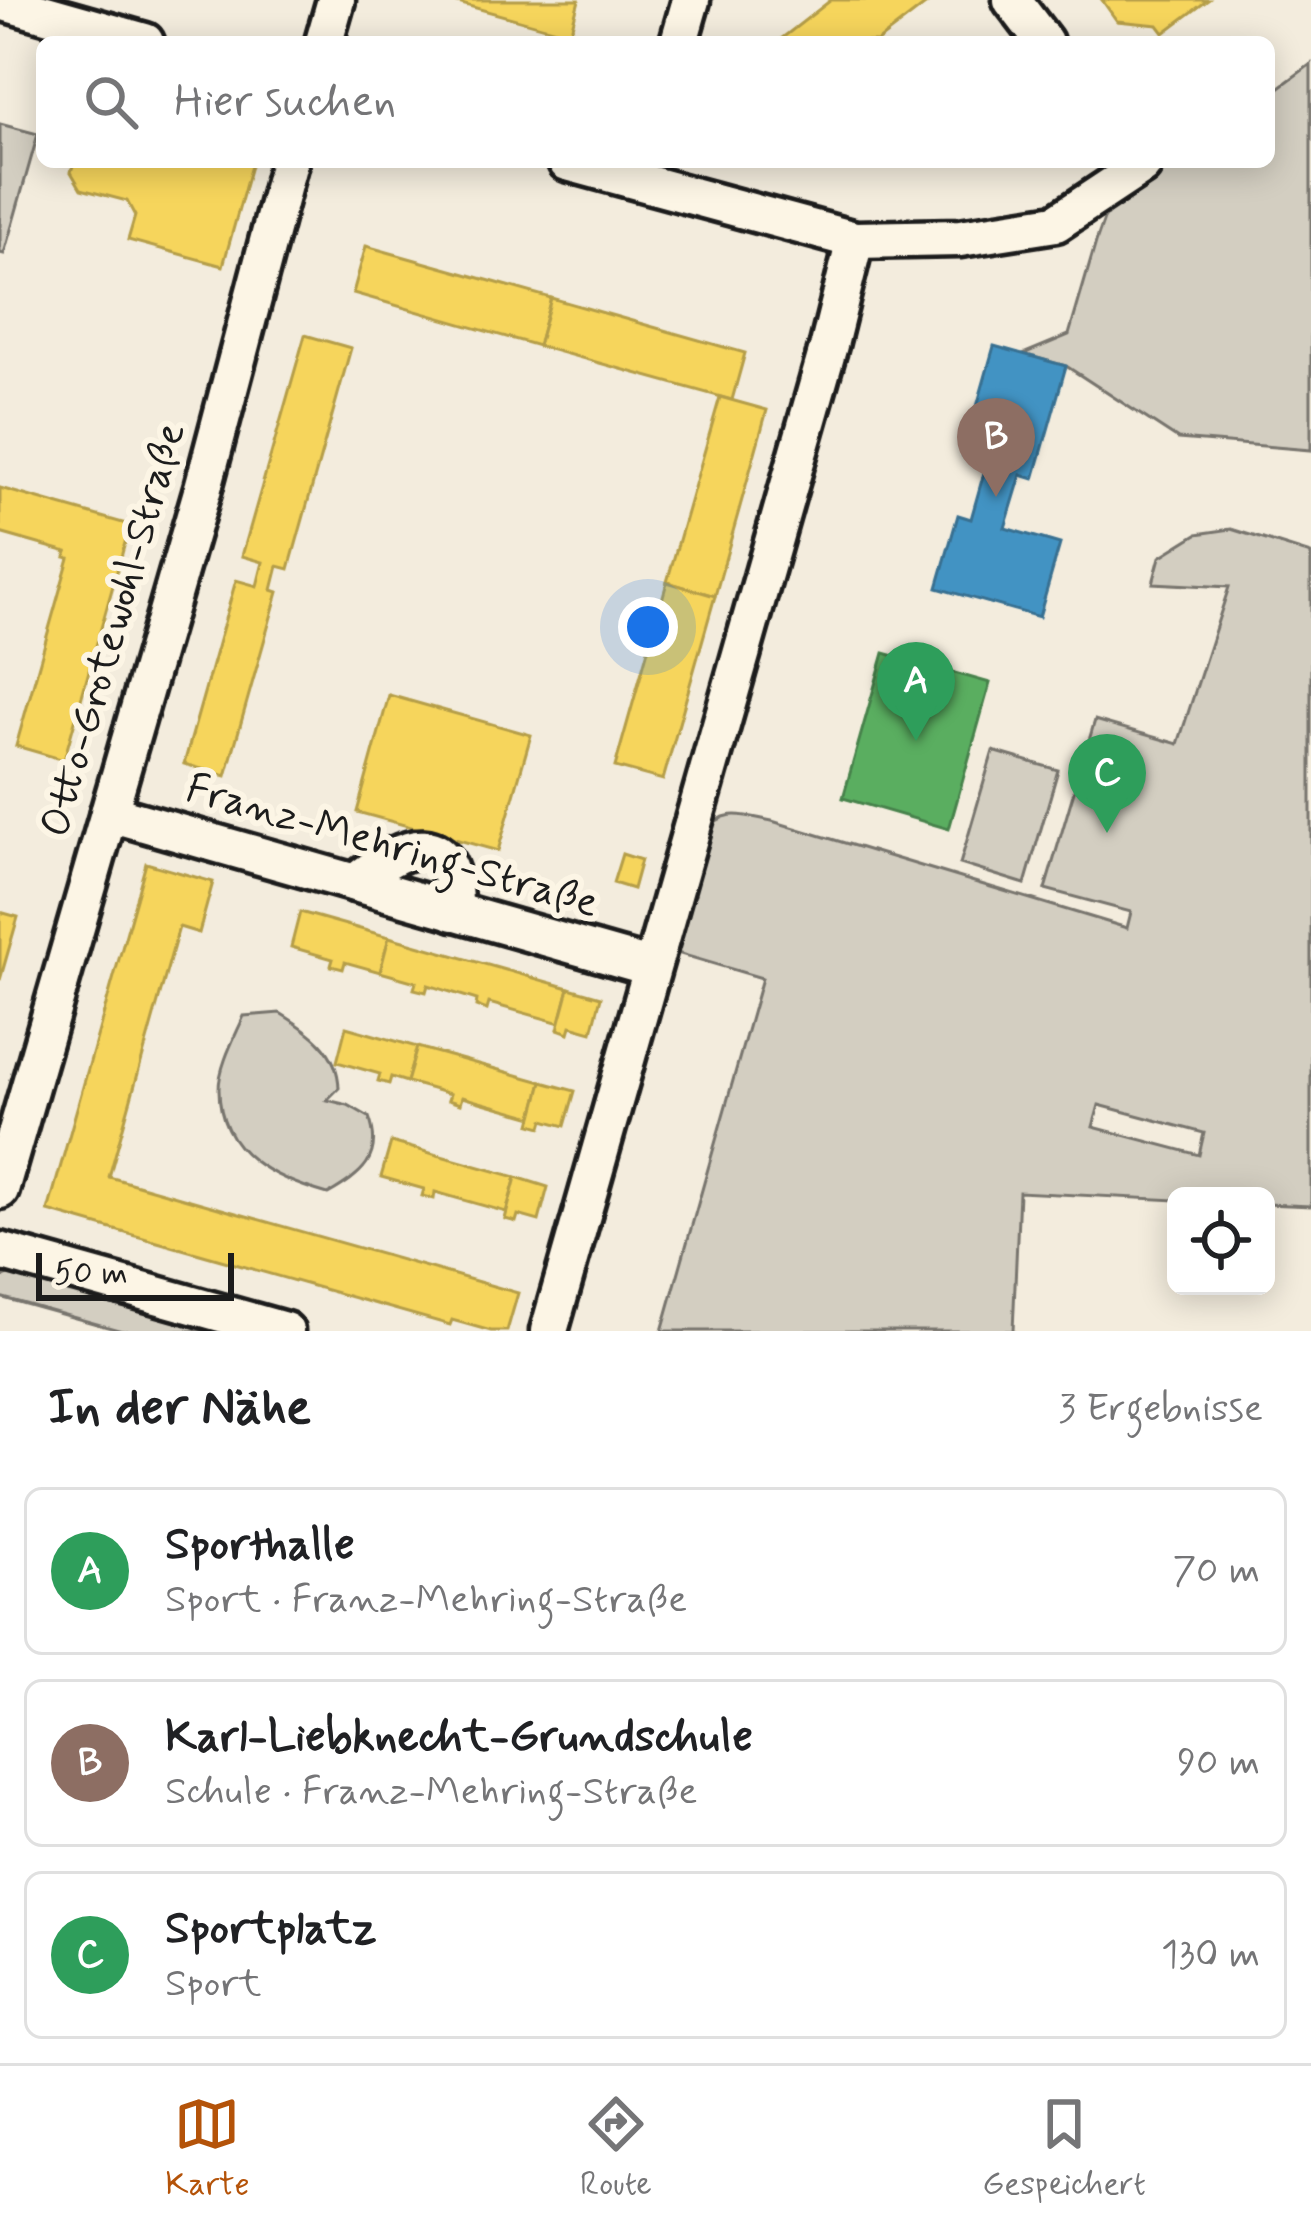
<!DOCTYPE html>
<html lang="de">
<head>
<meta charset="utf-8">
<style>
	:root { --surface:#fff; --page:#f2f2f2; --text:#202124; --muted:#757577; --line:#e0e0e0; --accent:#b45309 }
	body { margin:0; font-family:Mynerve,sans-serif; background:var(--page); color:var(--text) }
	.controls { position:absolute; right:36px; bottom:36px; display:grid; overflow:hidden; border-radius:18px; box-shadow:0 6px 30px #0003 }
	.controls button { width:108px; height:108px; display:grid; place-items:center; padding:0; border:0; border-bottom:3px solid var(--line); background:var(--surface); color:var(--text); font:60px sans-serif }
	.scale { position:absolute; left:36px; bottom:30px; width:198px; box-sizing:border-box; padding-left:12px; border:6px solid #1c1c1c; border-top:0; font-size:33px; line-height:42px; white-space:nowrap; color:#1c1c1c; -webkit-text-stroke:9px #fcf5e5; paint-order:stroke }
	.you { position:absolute; left:648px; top:627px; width:42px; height:42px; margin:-30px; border:9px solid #fff; border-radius:50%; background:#1a73e8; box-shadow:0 0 0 18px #1a73e833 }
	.badge { display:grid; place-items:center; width:78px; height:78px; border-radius:50%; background:var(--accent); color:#fff; font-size:39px; font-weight:700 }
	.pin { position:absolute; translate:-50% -99px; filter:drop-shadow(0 3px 6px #0008) }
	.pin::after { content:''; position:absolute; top:63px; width:42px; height:36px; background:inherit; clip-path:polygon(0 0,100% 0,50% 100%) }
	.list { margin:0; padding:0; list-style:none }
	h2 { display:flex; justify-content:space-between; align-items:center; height:156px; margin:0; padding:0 48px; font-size:51px }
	h2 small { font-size:39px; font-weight:400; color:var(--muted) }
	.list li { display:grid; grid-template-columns:78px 1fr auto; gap:36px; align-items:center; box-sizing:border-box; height:168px; margin:0 24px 24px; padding:0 24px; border:3px solid var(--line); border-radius:18px }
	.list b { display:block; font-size:45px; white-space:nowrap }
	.list p { margin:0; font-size:39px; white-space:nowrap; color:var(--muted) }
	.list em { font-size:39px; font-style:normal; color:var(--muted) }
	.icon { flex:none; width:66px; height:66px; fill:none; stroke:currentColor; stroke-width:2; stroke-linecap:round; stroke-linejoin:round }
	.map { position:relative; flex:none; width:1311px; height:1331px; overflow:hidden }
	.search { position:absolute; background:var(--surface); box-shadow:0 6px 30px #0003; left:36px; right:36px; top:36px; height:132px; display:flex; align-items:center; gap:30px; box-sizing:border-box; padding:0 42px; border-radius:18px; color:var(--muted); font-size:45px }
	.sheet { height:732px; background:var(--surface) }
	nav { display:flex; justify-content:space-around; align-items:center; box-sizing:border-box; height:168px; border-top:3px solid var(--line); background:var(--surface); font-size:33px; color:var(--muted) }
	nav a { display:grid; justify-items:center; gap:6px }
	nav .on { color:var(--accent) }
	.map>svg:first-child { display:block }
</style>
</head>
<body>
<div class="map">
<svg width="1311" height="1331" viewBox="0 0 1311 1331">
	<rect width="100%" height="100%" fill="#f3ecdd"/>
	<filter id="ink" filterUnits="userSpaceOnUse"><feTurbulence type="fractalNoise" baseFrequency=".00833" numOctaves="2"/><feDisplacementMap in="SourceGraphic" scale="24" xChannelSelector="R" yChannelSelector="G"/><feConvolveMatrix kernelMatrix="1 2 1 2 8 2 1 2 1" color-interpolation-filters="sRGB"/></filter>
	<g filter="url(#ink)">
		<!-- green -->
		<g fill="#d3cec1" stroke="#78756e" stroke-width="3" fill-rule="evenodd">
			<polygon points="1311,64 1311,450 1178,439 1066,366 1023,354 1069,335 1096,242 1104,219 1115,204 1179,162 1269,162 1269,95"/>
			<polygon points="0,124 38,134 4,254 0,253"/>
			<path d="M1231,529L1311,554V1206L1266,1204V1196H1176V1200L1019,1192L1013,1331H662L762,978L670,951L706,832C724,806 745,816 772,821L1127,928L1131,912L1045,889L1095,720L1178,744L1229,587L1153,583L1160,557L1197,534ZM1099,1105L1204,1133L1199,1155L1093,1127Z"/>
			<polygon points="993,751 1058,770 1025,884 960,864"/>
			<path d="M280,1013C311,1032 338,1050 339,1088L327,1100L348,1105L369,1117C384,1158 361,1175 328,1194C275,1179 219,1154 219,1089C219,1066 235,1037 244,1016Z"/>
			<polygon points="13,1273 221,1331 122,1331 0,1297 0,1279"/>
		</g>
		<!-- homes -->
		<g fill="#f6d55c" stroke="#b59e49" stroke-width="3">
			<polygon points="447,0 579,0 570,34"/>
			<polygon points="831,0 927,0 929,2 877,42 777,42"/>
			<polygon points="1102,0 1208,0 1164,33 1158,25 1117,21"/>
			<polygon points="74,162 252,162 223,266 128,240 135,216 127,201 81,189 71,172"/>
			<polygon points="366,246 551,298 538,346 353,293"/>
			<polygon points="551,298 745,353 732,400 538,346"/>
			<polygon points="305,335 351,348 289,569 278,566 272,590 278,592 226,776 184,764 236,580 257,586 263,562 242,556"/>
			<polygon points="720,397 767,410 715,596 667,582"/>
			<polygon points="0,488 130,525 64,760 16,746 69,558 65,557 67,552 0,533"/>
			<polygon points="667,582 715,596 663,780 615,767"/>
			<polygon points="389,695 531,735 498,851 357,812"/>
			<polygon points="622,854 641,860 633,889 613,883"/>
			<polygon points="146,863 213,882 199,933 179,927 109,1177 518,1293 507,1331 491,1331 452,1320 450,1325 48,1211"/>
			<polygon points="0,912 18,917 0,980"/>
			<polygon points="300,912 389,937 380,972 345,962 343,969 331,966 333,959 291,947"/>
			<polygon points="389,937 569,988 560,1023 489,1003 487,1010 476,1006 477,1000 428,985 426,992 414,989 416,982 380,972"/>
			<polygon points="569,988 601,997 592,1032 571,1026 569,1033 558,1029"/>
			<polygon points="346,1027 417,1047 407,1082 391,1077 389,1084 378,1081 380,1074 337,1062"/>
			<polygon points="417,1047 542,1082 533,1117 462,1097 460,1104 448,1100 450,1094 407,1082"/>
			<polygon points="542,1082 575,1091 565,1126 544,1120 542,1127 531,1124"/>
			<polygon points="391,1142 516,1177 506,1212 435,1192 434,1199 422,1196 424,1189 381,1177"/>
			<polygon points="516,1177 548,1187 539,1221 518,1215 516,1222 505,1219"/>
		</g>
		<!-- schools -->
		<polygon fill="#4393c3" stroke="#376f91" stroke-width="3" points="994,346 1066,366 1034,479 1021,475 1005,528 1060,544 1039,617 937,588 958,515 971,519 987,462 963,456"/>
		<!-- public -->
		<polygon fill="#5aae61" stroke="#47824c" stroke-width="3" points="884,653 990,683 949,829 843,798"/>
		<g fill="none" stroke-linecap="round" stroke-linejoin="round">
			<defs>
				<g id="minor">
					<polyline points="1012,0 1044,42"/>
					<polyline points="0,1 145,42"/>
					<polyline points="324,42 336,0"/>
					<polyline points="679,42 691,0"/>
					<polyline points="567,162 855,240 960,238 1056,223 1142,166 1139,162"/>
					<polyline points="109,813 650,967"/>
					<path d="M355,883C404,842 456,823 454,912"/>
					<polyline points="0,1190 203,488 289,162"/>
					<polyline points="0,1251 285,1331"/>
					<polyline points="549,1331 829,345 855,240"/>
				</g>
			</defs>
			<!-- minor casing -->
			<use href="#minor" stroke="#1c1c1c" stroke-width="45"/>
			<!-- minor -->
			<use href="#minor" stroke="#fcf5e5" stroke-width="36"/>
		</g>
	</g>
	<g text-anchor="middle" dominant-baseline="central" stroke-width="12" stroke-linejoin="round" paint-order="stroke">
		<!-- street labels -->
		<g font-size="42" fill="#1c1c1c" stroke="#fcf5e5">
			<text transform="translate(114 630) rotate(-74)">Otto-Grotewohl-Straße</text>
			<text transform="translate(392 847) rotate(16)">Franz-Mehring-Straße</text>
		</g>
	</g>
</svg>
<div class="controls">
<button><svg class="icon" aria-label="locate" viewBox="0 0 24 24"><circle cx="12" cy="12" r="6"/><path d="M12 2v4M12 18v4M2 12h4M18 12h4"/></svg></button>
</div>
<div class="scale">50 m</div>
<div class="you"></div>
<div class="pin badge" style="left:916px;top:741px;background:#2e9e5b">A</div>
<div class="pin badge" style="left:996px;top:497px;background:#8d6e63">B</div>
<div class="pin badge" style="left:1107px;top:833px;background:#2e9e5b">C</div>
<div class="search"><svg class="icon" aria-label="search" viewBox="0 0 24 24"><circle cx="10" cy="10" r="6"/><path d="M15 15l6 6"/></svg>Hier suchen</div>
</div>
<section class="sheet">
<h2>In der Nähe<small>3 Ergebnisse</small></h2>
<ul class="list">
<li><span class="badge" style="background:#2e9e5b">A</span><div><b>Sporthalle</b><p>Sport · Franz-Mehring-Straße</p></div><em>70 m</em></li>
<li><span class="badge" style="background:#8d6e63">B</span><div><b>Karl-Liebknecht-Grundschule</b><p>Schule · Franz-Mehring-Straße</p></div><em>90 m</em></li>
<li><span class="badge" style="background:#2e9e5b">C</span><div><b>Sportplatz</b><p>Sport</p></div><em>130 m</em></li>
</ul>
</section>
<nav>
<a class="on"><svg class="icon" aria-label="map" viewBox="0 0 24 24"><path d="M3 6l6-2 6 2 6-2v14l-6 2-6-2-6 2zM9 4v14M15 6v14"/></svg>Karte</a>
<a><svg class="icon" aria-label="directions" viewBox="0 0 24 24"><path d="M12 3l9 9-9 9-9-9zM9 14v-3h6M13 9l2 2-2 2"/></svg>Route</a>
<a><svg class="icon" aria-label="saved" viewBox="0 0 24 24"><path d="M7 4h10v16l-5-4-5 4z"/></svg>Gespeichert</a>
</nav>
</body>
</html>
